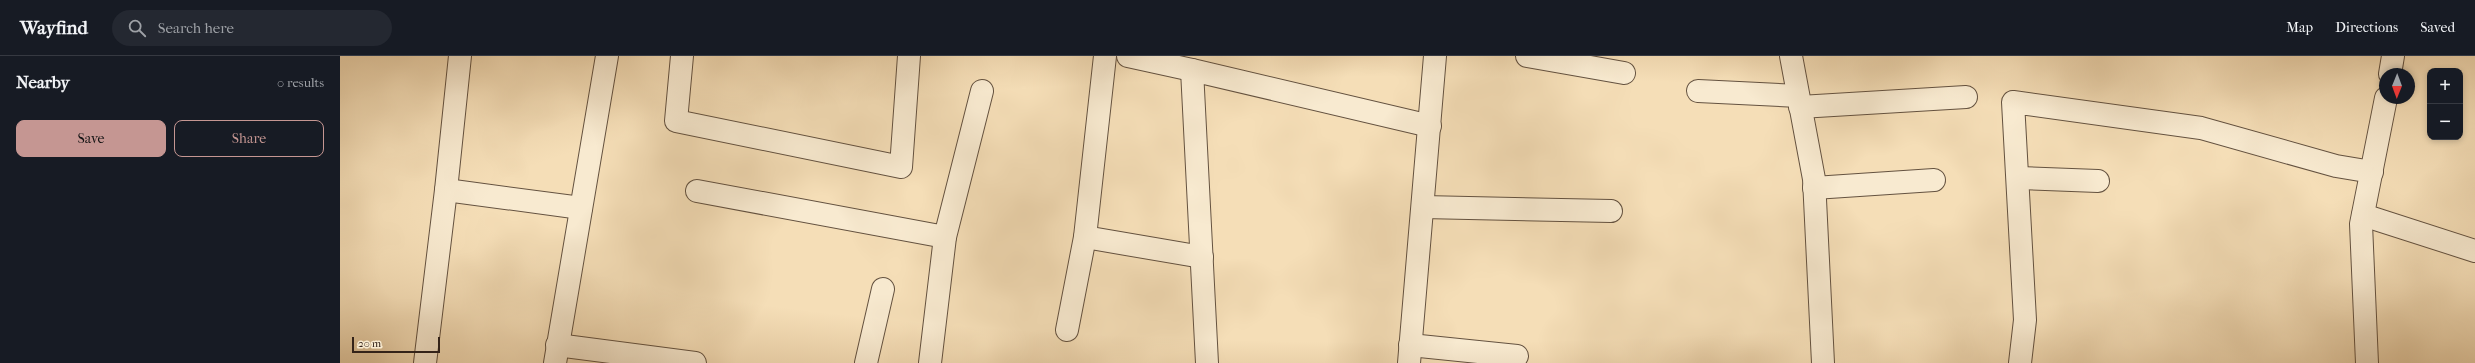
<!DOCTYPE html>
<html lang="en">
<head>
<meta charset="utf-8">
<style>
	:root { --surface:#171b24; --page:#242831; --text:#f1f3f6; --muted:#9ea1a6; --line:#363941; --accent:#c59692 }
	body { margin:0; font-family:"IM FELL French Canon",serif; background:var(--page); color:var(--text) }
	.controls { position:absolute; right:12px; top:12px; display:grid; overflow:hidden; border-radius:8px; box-shadow:0 2px 6px #0003 }
	.controls button { width:36px; height:36px; display:grid; place-items:center; padding:0; border:0; border-bottom:1px solid var(--line); background:var(--surface); color:var(--text); font:20px sans-serif }
	.compass { position:absolute; left:2039px; top:12px; width:36px; height:36px; border-radius:50%; background:var(--surface); box-shadow:0 2px 6px #0003; rotate:181deg }
	.scale { position:absolute; left:12px; bottom:10px; width:88px; box-sizing:border-box; padding-left:4px; border:2px solid #342319; border-top:0; font-size:11px; line-height:14px; white-space:nowrap; color:#342319; -webkit-text-stroke:3px #f8ead0; paint-order:stroke }
	.list { margin:0; padding:0; list-style:none }
	h2 { display:flex; justify-content:space-between; align-items:center; height:52px; margin:0; padding:0 16px; font-size:17px }
	h2 small { font-size:13px; font-weight:400; color:var(--muted) }
	.actions { display:flex; gap:8px; padding:12px 16px }
	.actions a { flex:1; padding:9px 0; border:1px solid var(--accent); border-radius:8px; text-align:center; font-size:14px; color:var(--accent) }
	.actions .main { background:var(--accent); color:#111 }
	.icon { flex:none; width:22px; height:22px; fill:none; stroke:currentColor; stroke-width:2; stroke-linecap:round; stroke-linejoin:round }
	.map { position:relative; flex:none; width:2135px; height:307px; overflow:hidden }
	header { display:flex; align-items:center; gap:24px; box-sizing:border-box; height:56px; padding:0 20px; background:var(--surface); border-bottom:1px solid var(--line) }
	header strong { font-size:19px }
	nav { display:flex; gap:22px; margin-inline-start:auto; font-size:14px }
	.search { width:280px; height:36px; background:var(--page); display:flex; align-items:center; gap:10px; box-sizing:border-box; padding:0 14px; border-radius:22px; color:var(--muted); font-size:15px }
	main { display:flex }
	aside { flex:1; background:var(--surface) }
	.map>svg:first-child { display:block }
</style>
</head>
<body>
<header>
<strong>Wayfind</strong>
<div class="search"><svg class="icon" aria-label="search" viewBox="0 0 24 24"><circle cx="10" cy="10" r="6"/><path d="M15 15l6 6"/></svg>Search here</div>
<nav><a>Map</a><a>Directions</a><a>Saved</a></nav>
</header>
<main>
<aside>
<h2>Nearby<small>0 results</small></h2>
<ul class="list">
</ul>
<div class="actions"><a class="main">Save</a><a>Share</a></div>
</aside>
<div class="map">
<svg width="2135" height="307" viewBox="0 0 2135 307">
	<rect width="100%" height="100%" fill="#f5deb7"/>
	<filter id="stains"><feTurbulence type="fractalNoise" baseFrequency=".005" numOctaves="4"/><feColorMatrix values="0 0 0 0 .2 0 0 0 0 .09 0 0 0 0 .02 0 0 0 .5 -.17"/></filter>
	<radialGradient id="worn" r=".72"><stop offset=".6" stop-color="#630" stop-opacity="0"/><stop offset="1" stop-color="#630" stop-opacity=".3"/></radialGradient>
	<g fill="none" stroke-linecap="round" stroke-linejoin="round">
		<defs>
			<g id="street">
				<polyline points="342,0 336,65 561,111 569,0"/>
				<polyline points="765,0 745,181 862,201"/>
				<polyline points="788,0 852,14"/>
				<polyline points="1187,0 1284,17"/>
				<polyline points="1451,0 1474,123 1483,307"/>
				<polyline points="2050,18 2053,0"/>
				<polyline points="1358,35 1458,40"/>
				<polyline points="1460,51 1626,41"/>
				<polyline points="1678,122 1758,125"/>
				<polyline points="1474,132 1594,124"/>
				<polyline points="106,134 241,152"/>
				<polyline points="357,135 605,181 642,35"/>
				<polyline points="1083,151 1271,155"/>
				<polyline points="2023,159 2135,195"/>
				<polyline points="727,274 745,181"/>
				<polyline points="217,289 355,307"/>
				<polyline points="1070,289 1177,300"/>
				<polyline points="85,307 106,134 120,0"/>
				<polyline points="215,307 267,0"/>
				<polyline points="526,307 543,233"/>
				<polyline points="590,307 605,181"/>
				<polyline points="867,307 852,14 1090,70"/>
				<polyline points="1069,307 1095,0"/>
				<polyline points="1680,307 1685,264 1673,46 1861,72 1996,110 2032,116"/>
				<polyline points="2027,307 2021,168 2046,42"/>
			</g>
		</defs>
		<!-- street casing -->
		<use href="#street" stroke="#645240" stroke-width="24"/>
		<!-- street -->
		<use href="#street" stroke="#f8ead0" stroke-width="22"/>
	</g>
	<rect width="100%" height="100%" filter="url(#stains)"/>
	<rect width="100%" height="100%" fill="url(#worn)"/>
</svg>
<div class="controls">
<button>+</button>
<button>−</button>
</div>
<svg class="compass" viewBox="-18 -18 36 36"><path d="M0-13l5 13h-10z" fill="#e53935"/><path d="M0 13l5-13h-10z" fill="#9ea1a6"/></svg>
<div class="scale">20 m</div>
</div>
</main>
</body>
</html>
